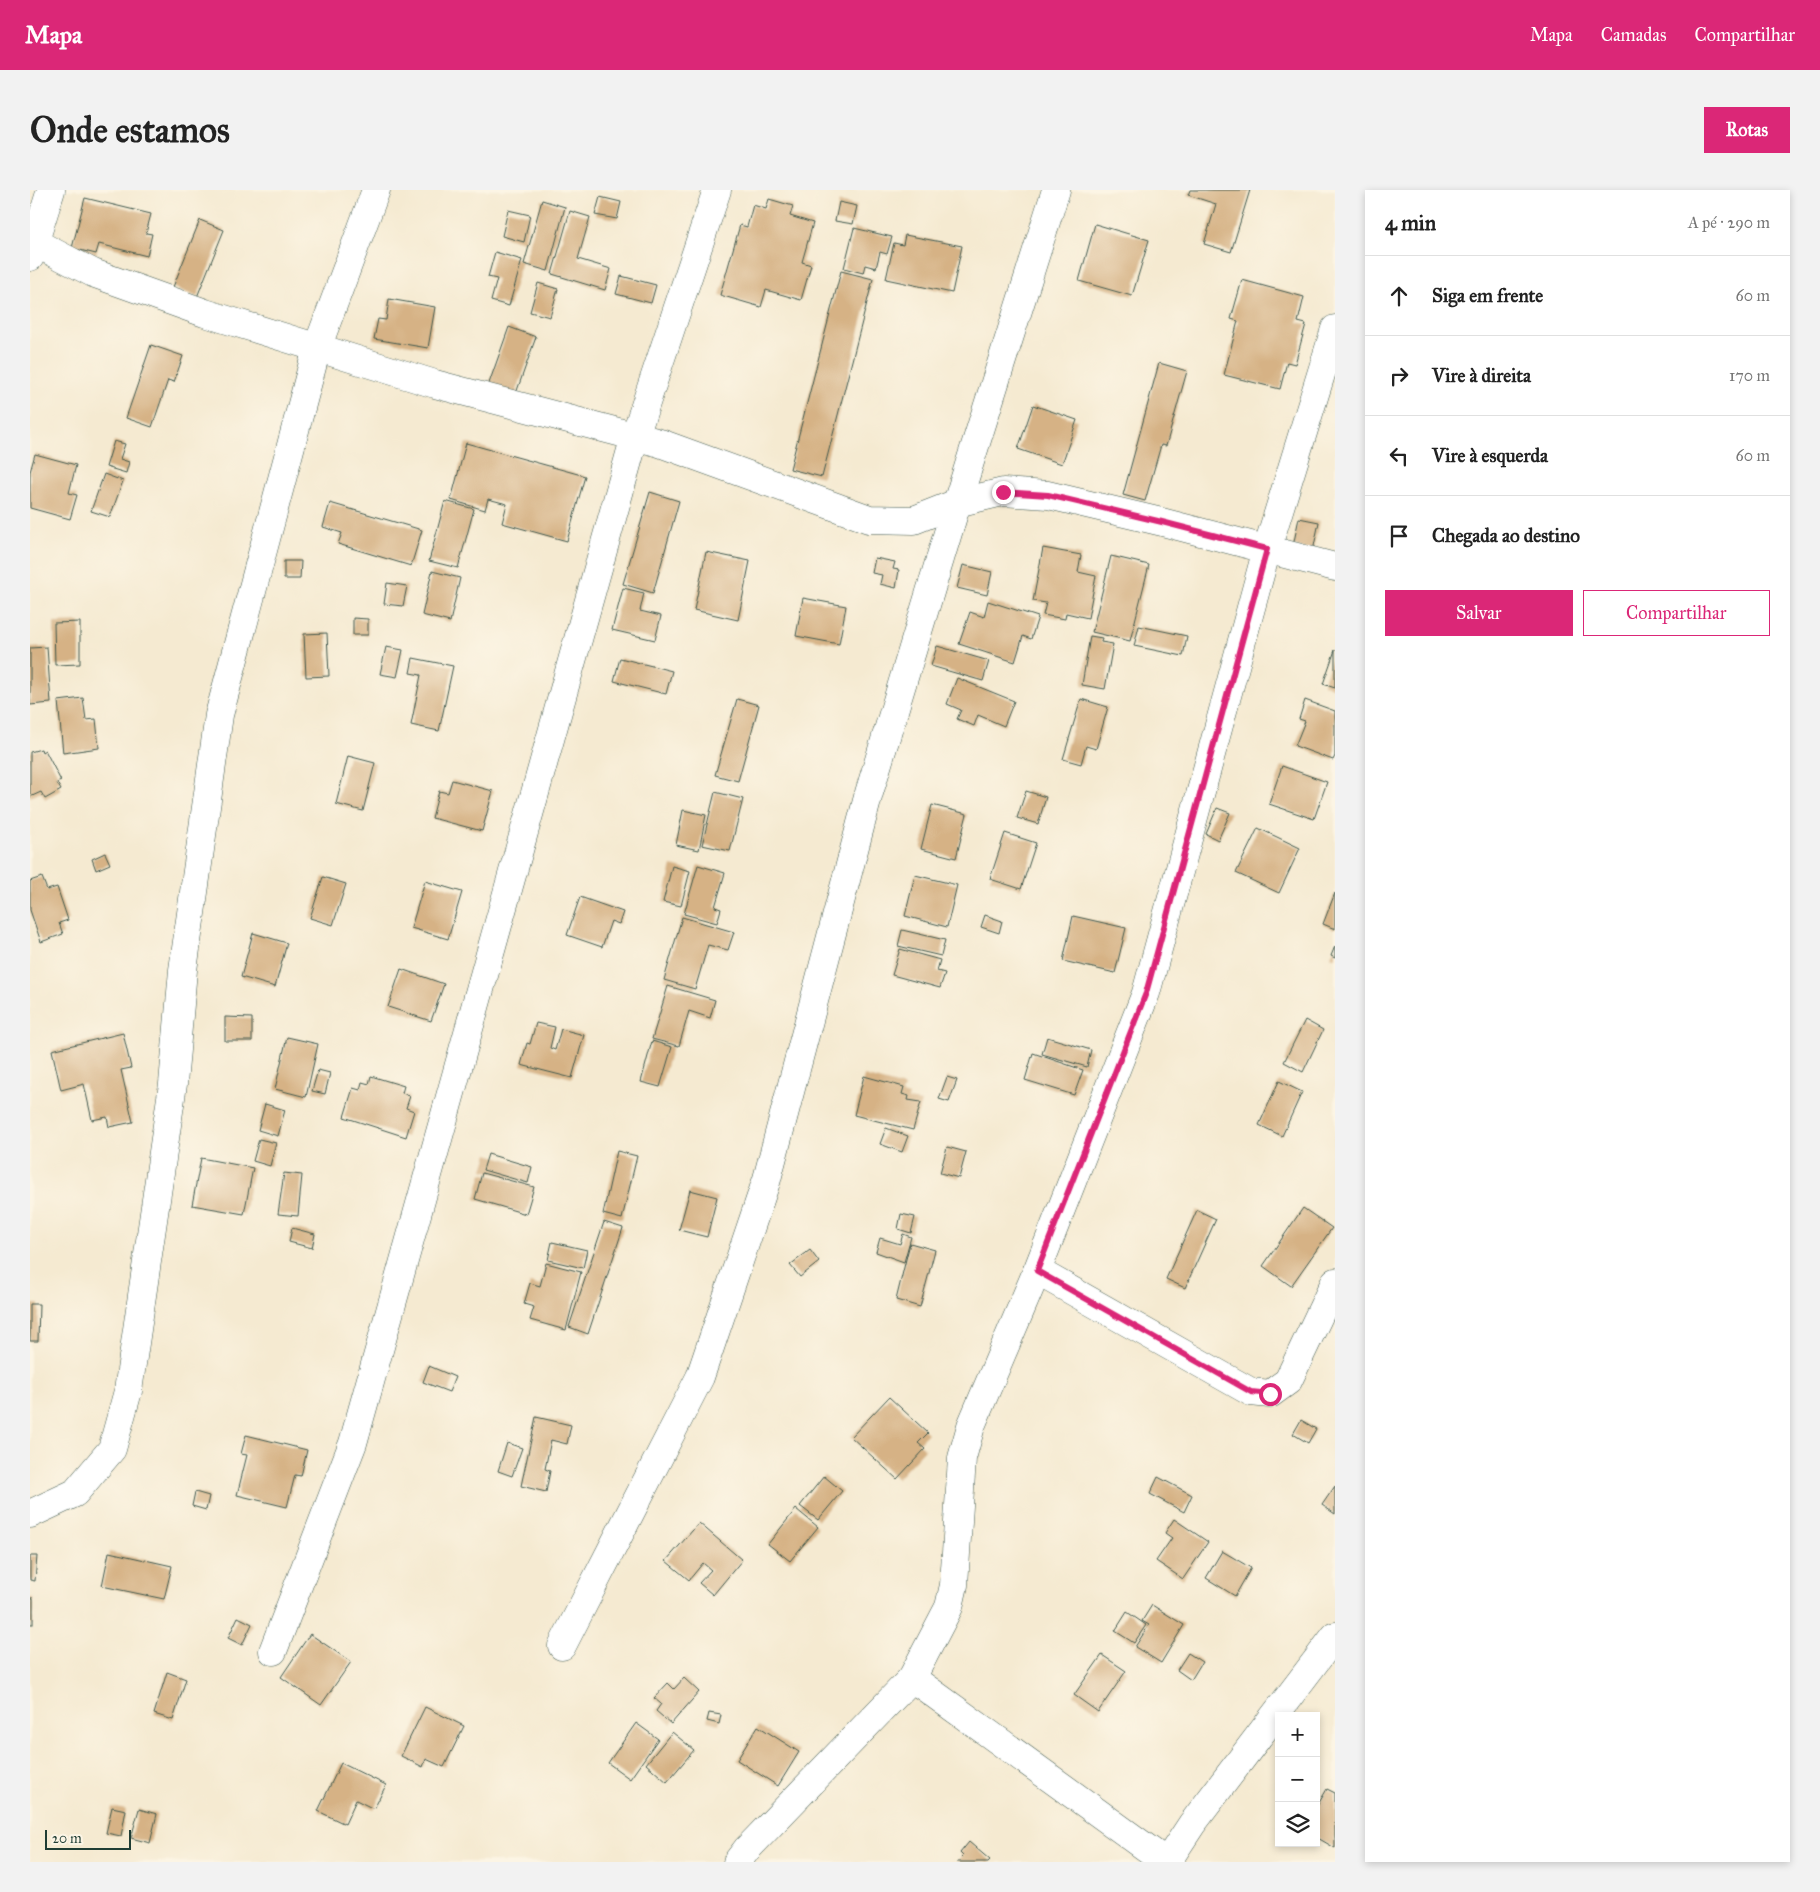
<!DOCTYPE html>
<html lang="pt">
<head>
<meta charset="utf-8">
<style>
	:root { --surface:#fff; --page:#f2f2f2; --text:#222; --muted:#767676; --line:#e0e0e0; --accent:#db2777 }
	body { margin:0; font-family:"IM FELL Great Primer",serif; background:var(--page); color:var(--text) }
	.controls { position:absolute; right:15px; bottom:15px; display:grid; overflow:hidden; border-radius:0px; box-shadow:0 2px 8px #0003 }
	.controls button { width:45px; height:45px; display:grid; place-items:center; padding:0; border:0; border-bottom:1px solid var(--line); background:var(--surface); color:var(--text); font:25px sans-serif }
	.scale { position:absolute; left:15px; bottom:12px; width:86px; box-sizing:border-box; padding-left:5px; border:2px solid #1f3d34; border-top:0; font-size:14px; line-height:18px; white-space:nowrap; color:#1f3d34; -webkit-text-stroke:4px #fcf5e5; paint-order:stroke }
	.stop { position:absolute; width:15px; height:15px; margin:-11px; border:4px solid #db2777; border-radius:50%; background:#fff }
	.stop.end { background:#db2777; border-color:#fff; box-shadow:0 1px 5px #0008 }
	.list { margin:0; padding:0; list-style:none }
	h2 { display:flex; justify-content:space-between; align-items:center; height:65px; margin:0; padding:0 20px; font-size:21px }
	h2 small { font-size:16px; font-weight:400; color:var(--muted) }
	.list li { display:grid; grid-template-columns:32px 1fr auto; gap:15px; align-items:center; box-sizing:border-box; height:80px; padding:0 20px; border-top:1px solid var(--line) }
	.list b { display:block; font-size:19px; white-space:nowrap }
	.list em { font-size:16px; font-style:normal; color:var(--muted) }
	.actions { display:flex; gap:10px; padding:15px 20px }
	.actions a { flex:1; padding:11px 0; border:1px solid var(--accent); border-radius:0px; text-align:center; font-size:18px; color:var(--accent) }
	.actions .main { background:var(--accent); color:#fff }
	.icon { flex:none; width:28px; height:28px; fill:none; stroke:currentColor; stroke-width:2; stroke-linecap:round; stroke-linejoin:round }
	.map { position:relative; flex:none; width:1305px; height:1672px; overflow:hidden; border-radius:0px }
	header { display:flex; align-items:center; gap:30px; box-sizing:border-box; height:70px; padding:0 25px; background:var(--accent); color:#fff }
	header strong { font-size:24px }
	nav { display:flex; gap:28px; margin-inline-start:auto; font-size:18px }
	.intro { display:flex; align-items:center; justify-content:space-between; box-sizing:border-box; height:120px; padding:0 30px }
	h1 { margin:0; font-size:35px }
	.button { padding:12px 22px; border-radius:0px; background:var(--accent); color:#fff; font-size:18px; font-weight:700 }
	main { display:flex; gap:30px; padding:0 30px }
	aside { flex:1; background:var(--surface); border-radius:0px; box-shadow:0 2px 8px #0003 }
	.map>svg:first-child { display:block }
</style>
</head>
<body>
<header>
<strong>Mapa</strong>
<nav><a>Mapa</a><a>Camadas</a><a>Compartilhar</a></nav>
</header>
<div class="intro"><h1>Onde estamos</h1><a class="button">Rotas</a></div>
<main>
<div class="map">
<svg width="1305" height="1672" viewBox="0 0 1305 1672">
	<rect width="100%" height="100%" fill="#fcf5e5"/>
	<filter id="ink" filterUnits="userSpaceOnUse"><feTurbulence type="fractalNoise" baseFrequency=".02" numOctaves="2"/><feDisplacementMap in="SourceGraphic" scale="10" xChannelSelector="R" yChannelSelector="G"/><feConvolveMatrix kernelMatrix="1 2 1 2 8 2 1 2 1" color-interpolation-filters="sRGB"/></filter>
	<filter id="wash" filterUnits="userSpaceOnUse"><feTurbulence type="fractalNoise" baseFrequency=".0096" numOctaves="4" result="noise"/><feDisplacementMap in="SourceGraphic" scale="20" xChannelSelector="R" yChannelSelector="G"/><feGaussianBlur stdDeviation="1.12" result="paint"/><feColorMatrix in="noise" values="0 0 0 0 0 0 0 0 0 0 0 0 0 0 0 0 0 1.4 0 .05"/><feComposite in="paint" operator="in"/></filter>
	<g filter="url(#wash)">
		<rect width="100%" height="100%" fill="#f5ead1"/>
		<g id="blocks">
			<!-- building -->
			<g fill="#d6b285">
				<polygon points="1160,0 1220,0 1201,62 1174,54 1186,14 1158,5"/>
				<polygon points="570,7 591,12 587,29 565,25"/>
				<polygon points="55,8 121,24 116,43 122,44 117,66 69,54 66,64 42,58"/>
				<polygon points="739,9 763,16 760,26 783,33 772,72 781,75 771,110 736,100 731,117 690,105 710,35 717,37 723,15 736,19"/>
				<polygon points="512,10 535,17 518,81 494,74"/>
				<polygon points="809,12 827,16 823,34 805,31"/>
				<polygon points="478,20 500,25 494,52 472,46"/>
				<polygon points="540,21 560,27 548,69 581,79 575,100 522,84"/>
				<polygon points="170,30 194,40 167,107 143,97"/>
				<polygon points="1065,34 1119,50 1102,106 1049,91"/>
				<polygon points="824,38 862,47 857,64 850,62 846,78 835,75 833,83 814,78"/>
				<polygon points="875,45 932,56 922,103 856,89 864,53 873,55"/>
				<polygon points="465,62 492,70 479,116 461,111 467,89 458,87"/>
				<polygon points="811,81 843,89 792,287 760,279"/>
				<polygon points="591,86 626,95 621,113 586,104"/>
				<polygon points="1212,90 1274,107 1268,132 1276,134 1265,174 1257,172 1250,199 1194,185 1208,131 1201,129"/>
				<polygon points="508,93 528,99 520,127 500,122"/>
				<polygon points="359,109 405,117 398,158 344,149 348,129 356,130"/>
				<polygon points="479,137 506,147 484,209 457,199"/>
				<polygon points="121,155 153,166 144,192 138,190 122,237 96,228"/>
				<polygon points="1129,173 1157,181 1136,256 1131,255 1115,311 1093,305"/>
				<polygon points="1003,215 1047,230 1032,274 988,259"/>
				<polygon points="84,251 95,254 90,269 99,272 96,283 76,277"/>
				<polygon points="436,253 555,286 537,351 472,333 477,314 458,309 455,320 421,310"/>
				<polygon points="5,264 46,275 39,303 47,305 40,329 0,318 0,282"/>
				<polygon points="74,284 93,291 80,327 61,321"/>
				<polygon points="620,302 649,311 623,403 593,394"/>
				<polygon points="415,311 444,319 428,378 399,371"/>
				<polygon points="300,313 392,340 381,376 308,354 312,343 293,337"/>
				<polygon points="1269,328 1289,332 1283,361 1263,356"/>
				<polygon points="1013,358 1051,365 1048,382 1066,386 1058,428 1036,423 1035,429 1013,425 1016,413 1003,411"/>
				<polygon points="676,362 720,371 708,430 664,420"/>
				<polygon points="1081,366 1119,375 1100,451 1062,442"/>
				<polygon points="845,368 865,372 863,379 869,380 866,398 850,394 852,385 842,383"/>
				<polygon points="254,371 271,371 270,389 254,389"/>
				<polygon points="933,375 962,382 957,405 927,398"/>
				<polygon points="402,381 430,388 420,432 392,425"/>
				<polygon points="357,393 377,396 373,416 354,414"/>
				<polygon points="593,398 614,403 610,421 631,426 625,450 582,440"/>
				<polygon points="773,408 816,416 809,454 766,446"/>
				<polygon points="958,411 1008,427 1001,449 993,446 985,472 929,454 940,422 954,427"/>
				<polygon points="323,428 338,429 338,445 323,445"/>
				<polygon points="50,432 50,474 25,475 24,433"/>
				<polygon points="1109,436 1157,446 1153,466 1104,456"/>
				<polygon points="297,443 299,486 276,487 274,444"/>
				<polygon points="1060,446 1072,448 1071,452 1083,454 1075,499 1052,495"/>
				<polygon points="907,456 959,471 953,491 901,476"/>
				<polygon points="17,457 21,513 0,515 0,458"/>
				<polygon points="356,457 373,460 367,487 350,484"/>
				<polygon points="1305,460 1305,498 1293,494"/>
				<polygon points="383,468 423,476 409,541 381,535 391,485 380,483"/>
				<polygon points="590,468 642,481 636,504 584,491"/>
				<polygon points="927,488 984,511 974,536 948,525 944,536 927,529 931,520 917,514"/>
				<polygon points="53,508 56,530 66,529 69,558 33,563 28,511"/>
				<polygon points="707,509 729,515 708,591 685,585"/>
				<polygon points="1051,509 1078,517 1066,559 1056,556 1051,574 1033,569"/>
				<polygon points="1275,510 1305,521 1305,566 1303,570 1265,556 1275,531 1269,529"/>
				<polygon points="11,559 12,562 15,560 31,591 27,593 31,600 15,609 11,602 0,607 0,562"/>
				<polygon points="318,566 345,573 333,621 306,614"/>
				<polygon points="1252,576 1297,592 1284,629 1239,614"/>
				<polygon points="422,590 463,601 452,641 402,628 409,601 418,603"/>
				<polygon points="996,601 1016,607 1008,634 987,628"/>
				<polygon points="685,602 713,609 700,661 672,655"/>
				<polygon points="902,615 937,624 926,668 891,659"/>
				<polygon points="1187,618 1200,623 1188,650 1176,644"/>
				<polygon points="653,620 676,625 669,660 646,655"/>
				<polygon points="1228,638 1270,658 1249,703 1206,683"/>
				<polygon points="975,643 1006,653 991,699 960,689"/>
				<polygon points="75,663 80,674 66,680 62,669"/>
				<polygon points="668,675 695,683 685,717 691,719 687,733 654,724"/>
				<polygon points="642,676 660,681 651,716 633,712"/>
				<polygon points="885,685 927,695 917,737 875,726"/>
				<polygon points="12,687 17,700 27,697 38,730 29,733 33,744 11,752 0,720 0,691"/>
				<polygon points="293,687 316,694 303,735 280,728"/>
				<polygon points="395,691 432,702 418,749 381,738"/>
				<polygon points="1305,703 1305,739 1293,734"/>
				<polygon points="550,707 593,722 589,734 581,731 572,757 537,745"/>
				<polygon points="955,725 972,731 969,743 951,737"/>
				<polygon points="1043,726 1096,738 1085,783 1033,771"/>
				<polygon points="652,727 704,742 698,760 678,755 665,799 634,790"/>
				<polygon points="872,740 915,750 911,766 868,756"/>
				<polygon points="223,743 257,753 245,797 211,787"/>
				<polygon points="1305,756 1305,768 1301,766"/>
				<polygon points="870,759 910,770 907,781 915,783 910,798 862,785"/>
				<polygon points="371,779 414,794 401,831 358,817"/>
				<polygon points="638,796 685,810 680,828 659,821 649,856 622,849"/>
				<polygon points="195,827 222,828 222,851 195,851"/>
				<polygon points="1275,830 1293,840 1273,882 1254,872"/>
				<polygon points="506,833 525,837 520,858 525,860 531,839 554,845 542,888 491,875 497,853 500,854"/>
				<polygon points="93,843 101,878 91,880 103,932 79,937 77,927 62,930 54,894 31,900 22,860"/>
				<polygon points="257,847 288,854 276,907 245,899"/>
				<polygon points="1017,847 1061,860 1057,877 1012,864"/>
				<polygon points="622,851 642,857 630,897 611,892"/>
				<polygon points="1003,863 1053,880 1044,905 995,890"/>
				<polygon points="288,880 300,883 295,904 282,901"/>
				<polygon points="341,886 374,896 372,903 380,906 376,918 384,921 376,947 314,927 323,898 330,900 332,892 339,894"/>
				<polygon points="834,886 874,897 872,904 879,906 878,910 891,912 883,940 824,925"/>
				<polygon points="917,887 927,890 919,912 909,909"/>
				<polygon points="1249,891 1272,902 1252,946 1229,935"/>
				<polygon points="235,914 255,920 248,946 228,940"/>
				<polygon points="856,938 878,946 872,962 850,954"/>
				<polygon points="229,949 246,953 240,976 223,971"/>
				<polygon points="917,957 936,962 929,988 910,983"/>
				<polygon points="587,961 607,966 592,1029 573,1024"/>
				<polygon points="458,964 502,977 498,993 453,980"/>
				<polygon points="171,968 223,978 214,1024 162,1015"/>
				<polygon points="254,983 272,985 268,1026 248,1024"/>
				<polygon points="452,983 504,997 496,1024 445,1009"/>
				<polygon points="660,1000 687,1007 677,1047 649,1040"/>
				<polygon points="1273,1018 1302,1038 1261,1096 1233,1076"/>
				<polygon points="1167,1020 1186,1029 1155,1098 1136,1089"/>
				<polygon points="871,1024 885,1027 881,1043 868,1039"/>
				<polygon points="574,1032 593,1038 558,1144 539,1137"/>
				<polygon points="262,1038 285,1044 282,1058 259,1052"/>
				<polygon points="873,1044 881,1047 874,1072 846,1062 850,1048 870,1054"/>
				<polygon points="522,1052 557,1060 553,1078 518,1070"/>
				<polygon points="880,1053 905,1060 890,1117 866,1110"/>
				<polygon points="780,1060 789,1072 770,1087 760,1075"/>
				<polygon points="516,1073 551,1082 536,1140 500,1130 504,1117 494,1114 500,1093 510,1096"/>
				<polygon points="0,1114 9,1114 8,1151 0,1151"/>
				<polygon points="399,1176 425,1187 419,1202 393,1192"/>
				<polygon points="859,1207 898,1243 888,1253 895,1259 867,1289 821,1247"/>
				<polygon points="506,1227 541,1235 537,1254 521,1250 515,1279 520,1281 516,1302 491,1296"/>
				<polygon points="1271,1230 1286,1239 1278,1253 1263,1244"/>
				<polygon points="216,1245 277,1260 271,1286 265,1285 257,1317 207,1305 217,1265 211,1264"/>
				<polygon points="477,1253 492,1258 482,1286 468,1281"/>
				<polygon points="794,1286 812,1301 788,1330 770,1316"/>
				<polygon points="1128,1287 1162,1305 1154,1322 1120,1304"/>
				<polygon points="1305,1296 1305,1324 1292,1315"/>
				<polygon points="165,1302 179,1306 176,1320 162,1316"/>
				<polygon points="766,1319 788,1337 760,1371 738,1354"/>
				<polygon points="1144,1329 1178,1352 1153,1389 1126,1371 1142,1348 1135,1343"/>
				<polygon points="669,1333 712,1370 683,1405 669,1393 681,1380 673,1373 659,1390 636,1371"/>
				<polygon points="1192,1361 1221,1378 1205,1406 1176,1388"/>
				<polygon points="79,1362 142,1376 134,1409 72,1396"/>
				<polygon points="0,1366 7,1366 5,1391 0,1390"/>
				<rect x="0" y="1408" width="3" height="26"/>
				<polygon points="1122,1415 1154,1435 1131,1473 1105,1457 1119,1435 1112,1431"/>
				<polygon points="1097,1422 1116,1435 1104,1453 1085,1441"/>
				<polygon points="208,1427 222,1434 212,1455 198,1448"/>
				<polygon points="280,1444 321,1472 291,1515 251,1487"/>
				<polygon points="1158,1463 1172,1472 1161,1490 1147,1480"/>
				<polygon points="1072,1465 1096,1481 1068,1522 1044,1505"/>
				<polygon points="137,1482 156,1489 143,1530 124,1524"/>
				<polygon points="654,1488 669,1502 641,1534 626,1521 631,1514 624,1508 638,1493 644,1499"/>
				<polygon points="395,1517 434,1536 414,1577 396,1569 393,1577 371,1566"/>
				<polygon points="679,1523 691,1525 689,1534 677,1531"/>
				<polygon points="606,1533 628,1549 600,1589 578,1573"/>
				<polygon points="728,1536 769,1562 748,1596 707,1570"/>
				<polygon points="642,1542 664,1560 637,1592 616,1574"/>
				<polygon points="311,1573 356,1595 344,1619 326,1610 315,1634 288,1621"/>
				<polygon points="1297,1599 1305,1603 1305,1658 1286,1647 1286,1618"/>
				<polygon points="82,1617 96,1620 91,1646 76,1643"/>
				<polygon points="109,1619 127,1624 120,1653 101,1648"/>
				<polygon points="939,1652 960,1670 958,1672 927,1672 933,1666 930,1663"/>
			</g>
		</g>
	</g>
	<g filter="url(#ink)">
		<use href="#blocks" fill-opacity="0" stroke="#3f574c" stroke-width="1"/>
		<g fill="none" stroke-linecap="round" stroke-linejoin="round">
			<defs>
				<g id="minor">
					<polyline points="0,50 63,83 175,123 405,194 630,253 839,329 884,330 927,313 973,302 1018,305 1132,332 1305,377"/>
					<polyline points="0,67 21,0"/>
					<polyline points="1007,1081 1221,1202 1240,1204 1258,1191 1305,1092"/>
					<polyline points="0,1324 45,1303 82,1259 98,1201 143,894 153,780 189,525 287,158 346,0"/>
					<polyline points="532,1456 670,1187 737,989 839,603 927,313 1026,0"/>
					<polyline points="243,1461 323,1253 605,246 687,0"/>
					<polyline points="707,1672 717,1659 882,1488"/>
					<polyline points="1136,1672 882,1488 919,1417 924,1395 932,1268 941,1236 1007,1081 1116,803 1237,359 1305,139"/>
					<polyline points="1137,1672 1162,1634 1305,1446"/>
				</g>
			</defs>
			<!-- minor casing -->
			<use href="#minor" stroke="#3f574c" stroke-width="29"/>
			<!-- minor -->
			<use href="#minor" stroke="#fff" stroke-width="28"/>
		</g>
	</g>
	<g fill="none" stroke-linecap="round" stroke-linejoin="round" filter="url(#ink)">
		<!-- route -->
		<polyline stroke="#db2777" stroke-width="6" points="973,302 1018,305 1132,332 1237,359 1116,803 1007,1081 1221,1202 1240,1204"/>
	</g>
</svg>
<div class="controls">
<button>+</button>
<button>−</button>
<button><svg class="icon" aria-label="layers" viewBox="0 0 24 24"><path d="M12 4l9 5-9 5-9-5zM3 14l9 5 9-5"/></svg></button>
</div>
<div class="scale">20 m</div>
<div class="stop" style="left:1240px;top:1204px"></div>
<div class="stop end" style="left:973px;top:302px"></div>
</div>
<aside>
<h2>4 min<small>A pé · 290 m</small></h2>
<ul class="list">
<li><svg class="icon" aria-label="ahead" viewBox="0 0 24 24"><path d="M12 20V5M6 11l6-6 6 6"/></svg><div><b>Siga em frente</b></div><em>60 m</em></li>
<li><svg class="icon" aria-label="right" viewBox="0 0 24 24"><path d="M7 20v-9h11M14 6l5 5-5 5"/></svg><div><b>Vire à direita</b></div><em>170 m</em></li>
<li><svg class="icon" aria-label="left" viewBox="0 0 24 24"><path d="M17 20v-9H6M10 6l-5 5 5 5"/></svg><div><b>Vire à esquerda</b></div><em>60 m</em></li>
<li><svg class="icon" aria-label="arrive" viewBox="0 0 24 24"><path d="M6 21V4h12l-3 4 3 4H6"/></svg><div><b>Chegada ao destino</b></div></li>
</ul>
<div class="actions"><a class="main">Salvar</a><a>Compartilhar</a></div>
</aside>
</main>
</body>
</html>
